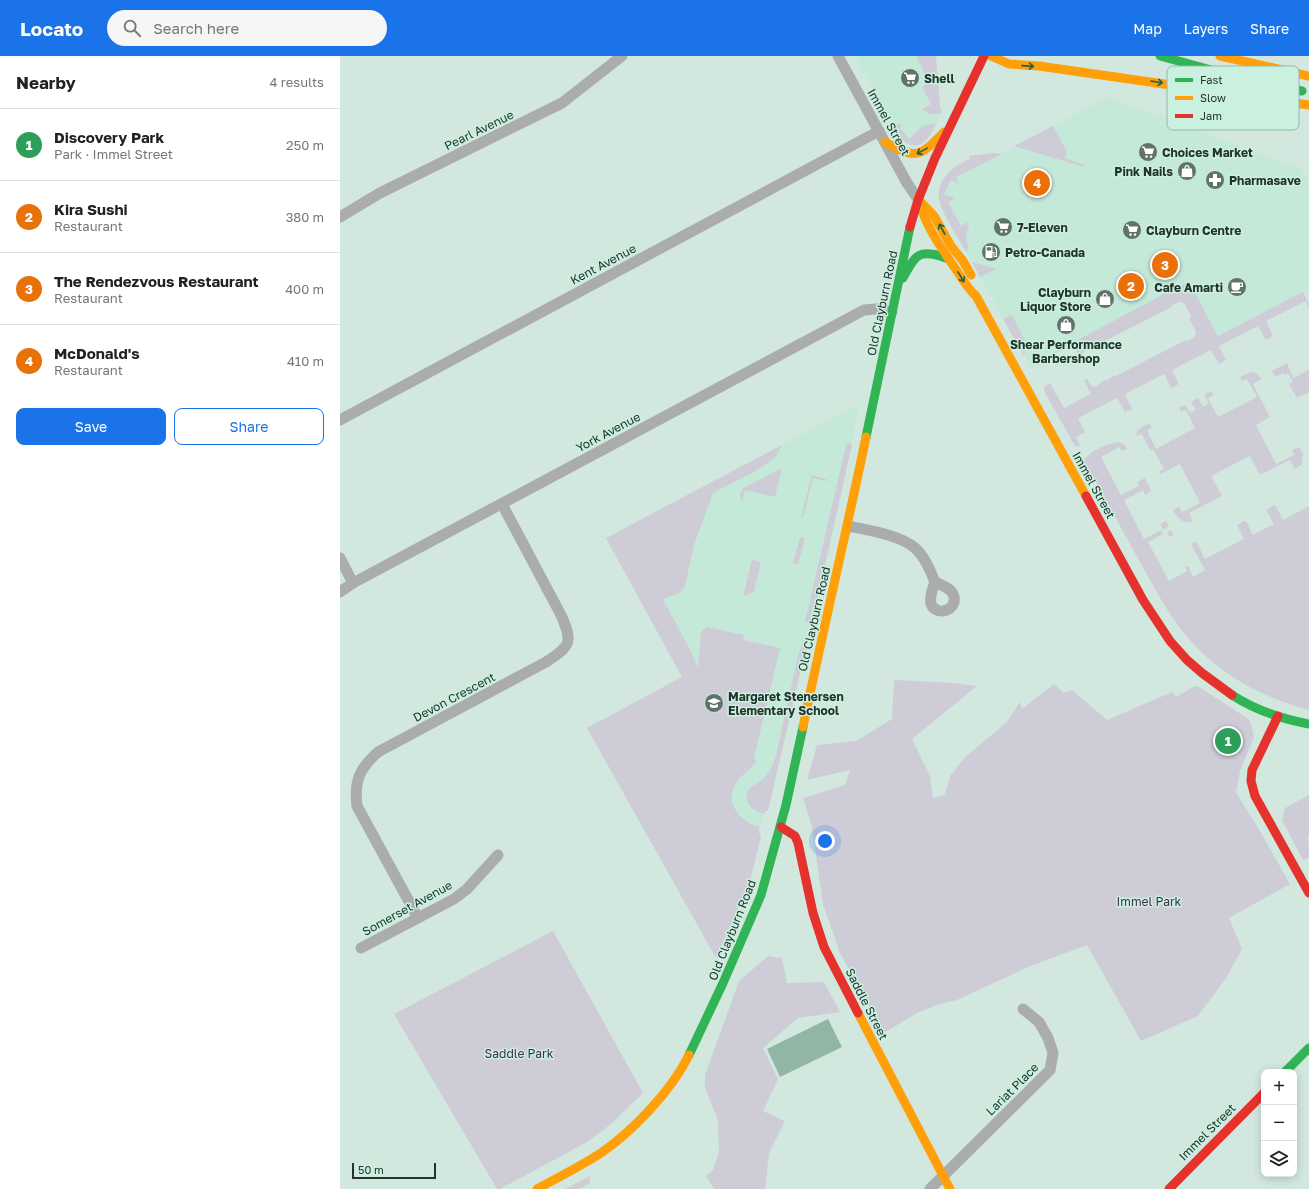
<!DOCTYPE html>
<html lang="en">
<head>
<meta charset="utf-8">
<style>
	:root { --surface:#fff; --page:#f6f6f6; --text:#222; --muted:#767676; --line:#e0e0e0; --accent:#1a73e8 }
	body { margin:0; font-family:"Golos Text",sans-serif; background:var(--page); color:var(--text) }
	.controls { position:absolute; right:12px; bottom:12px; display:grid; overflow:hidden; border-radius:8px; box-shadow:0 2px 10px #0003 }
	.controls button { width:36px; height:36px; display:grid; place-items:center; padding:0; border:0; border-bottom:1px solid var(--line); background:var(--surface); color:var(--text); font:20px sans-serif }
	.scale { position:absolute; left:12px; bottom:10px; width:84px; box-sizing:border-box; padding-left:4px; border:2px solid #24332d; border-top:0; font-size:11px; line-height:14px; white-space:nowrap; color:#24332d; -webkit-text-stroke:3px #caf0df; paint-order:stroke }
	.you { position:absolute; left:485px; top:785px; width:14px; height:14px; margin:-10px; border:3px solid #fff; border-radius:50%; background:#1a73e8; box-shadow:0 0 0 6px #1a73e833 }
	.badge { display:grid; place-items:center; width:26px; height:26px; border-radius:50%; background:var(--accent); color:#fff; font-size:13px; font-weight:700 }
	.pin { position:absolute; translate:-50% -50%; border:2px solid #fff; box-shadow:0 1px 4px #0006 }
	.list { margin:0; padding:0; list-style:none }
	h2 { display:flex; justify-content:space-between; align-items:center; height:52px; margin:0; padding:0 16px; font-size:17px }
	h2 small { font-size:13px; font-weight:400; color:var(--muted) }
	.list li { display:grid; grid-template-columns:26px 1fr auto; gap:12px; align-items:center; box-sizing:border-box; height:72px; padding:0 16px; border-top:1px solid var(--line) }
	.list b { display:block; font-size:15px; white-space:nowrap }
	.list p { margin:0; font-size:13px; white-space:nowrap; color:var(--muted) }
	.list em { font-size:13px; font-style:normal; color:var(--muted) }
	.actions { display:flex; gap:8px; padding:12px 16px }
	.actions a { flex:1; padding:9px 0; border:1px solid var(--accent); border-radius:8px; text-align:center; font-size:14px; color:var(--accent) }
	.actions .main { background:var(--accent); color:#fff }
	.icon { flex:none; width:22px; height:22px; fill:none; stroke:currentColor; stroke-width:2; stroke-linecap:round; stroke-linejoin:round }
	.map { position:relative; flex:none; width:969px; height:1133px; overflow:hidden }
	header { display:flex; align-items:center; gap:24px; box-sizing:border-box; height:56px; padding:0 20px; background:var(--accent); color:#fff }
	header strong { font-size:19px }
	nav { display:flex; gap:22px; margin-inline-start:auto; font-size:14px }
	.search { width:280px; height:36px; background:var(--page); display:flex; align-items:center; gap:10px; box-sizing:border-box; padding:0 14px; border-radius:22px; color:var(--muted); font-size:15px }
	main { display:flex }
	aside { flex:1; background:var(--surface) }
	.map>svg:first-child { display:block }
</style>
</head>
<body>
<header>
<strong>Locato</strong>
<div class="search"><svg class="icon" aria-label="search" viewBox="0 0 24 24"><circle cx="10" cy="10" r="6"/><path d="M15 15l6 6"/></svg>Search here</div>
<nav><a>Map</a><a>Layers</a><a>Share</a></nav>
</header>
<main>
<aside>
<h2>Nearby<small>4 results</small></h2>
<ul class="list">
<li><span class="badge" style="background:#2e9e5b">1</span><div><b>Discovery Park</b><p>Park · Immel Street</p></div><em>250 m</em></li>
<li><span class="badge" style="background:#e8710a">2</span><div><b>Kira Sushi</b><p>Restaurant</p></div><em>380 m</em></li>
<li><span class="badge" style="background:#e8710a">3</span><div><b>The Rendezvous Restaurant</b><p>Restaurant</p></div><em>400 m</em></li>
<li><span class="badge" style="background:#e8710a">4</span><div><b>McDonald's</b><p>Restaurant</p></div><em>410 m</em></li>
</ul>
<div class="actions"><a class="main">Save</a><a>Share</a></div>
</aside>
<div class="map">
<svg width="969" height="1133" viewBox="0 0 969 1133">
	<rect width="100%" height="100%" fill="#d2e8de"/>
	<!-- built -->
	<g fill="#c5e9d9">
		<polygon points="515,0 596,0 600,51 602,54 591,79 577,89 571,89 564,86"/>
		<polygon points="767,41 961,113 969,127 969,233 878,280 849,226 704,303 692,313 601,151 598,139 600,132 604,123 610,114 630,103 629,100 645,98 662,98"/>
		<polygon points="519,348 512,388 491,486 434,729 428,755 425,756 419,773 421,781 410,825 376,902 247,672 342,621 266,482"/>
	</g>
	<!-- green -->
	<g fill="#ceccd7">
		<polygon points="576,0 596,0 600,51 602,54 600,58 589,58 583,54 583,53 591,48 582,31 586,28 584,16"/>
		<path d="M561,67L562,69L560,72L569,83L582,70L596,68C591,80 580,97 565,86C560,83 557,75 554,70Z"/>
		<polygon points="713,70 727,96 725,102 745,109 744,111 674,90"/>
		<path d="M653,97L662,98L616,121L619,128L611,124L604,138L615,142L608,146L621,170L628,166L629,168L626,181L628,190L627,197C619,183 601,157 599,142C596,124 615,108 630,103L629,100Z"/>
		<polygon points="632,206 656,213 640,221"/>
		<polygon points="849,226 878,280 963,236 969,248 969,252 966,245 926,265 933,280 926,284 918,270 879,290 886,304 879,308 871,294 832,314 839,328 831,332 824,318 785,338 792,353 785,356 777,342 738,362 745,376 736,381 740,390 735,390 704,335 705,330 710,327 724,352 751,338 744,324 747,323 751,330 755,331 765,324 766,325 773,320 774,321 846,284 847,285 855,281 856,276 849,262 851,260 844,247 840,246 832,249 832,251 743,296 743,298 737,302 736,299 738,298 733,288 704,303 693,310 695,307 833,233 833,234"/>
		<polygon points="672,259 686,287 684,300 663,263"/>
		<polygon points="947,307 953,322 969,314 969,336 957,342 949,328 953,326 948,317 945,319 943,317 935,321 932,315"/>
		<path d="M911,316H915L922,323L913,328L930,361L916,369L936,408L954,399L952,394L959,391L963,397L962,408L955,413L950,404L920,419L910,400L871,420L882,440L849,457L853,466C843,468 838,463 833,454L839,451L842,456L860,447L840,408L820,418L819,415L824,413L813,393L810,394L802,378L796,380C797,373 803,370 809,367L812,372L807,374L816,393L855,372L846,354L841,356L839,352L845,349L850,357L856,354L851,346L858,342L863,351L869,347L864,339L871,335L874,339L868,342L878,361L917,341L907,323L902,325L900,321Z"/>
		<path d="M780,386L785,389L787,393L782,395L779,391L761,401L781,439L799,430L797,426L805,422L811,435L805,439L803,434L784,444L804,483L823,473L820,468L826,465L829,470L821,475L823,478L831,474L834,479L829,481L827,476L808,486L829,525L847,515L845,511L848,510L853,521L865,514L851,488L856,485L865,503L904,483L897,469L904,465H906L913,479L934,468L926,454L934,449H935L943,464L969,450V654C914,640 864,609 832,561C820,543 810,524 800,506C781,472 763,438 744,405C747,396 770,386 780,386Z"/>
		<polygon points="509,387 512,388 472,567 465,566 506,389"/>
		<path d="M442,389L435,402L414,416L373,437L354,489L345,530L340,537L323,543L351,596L358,612L361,576L367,571L404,579L403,584L440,592L414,702L416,706C410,714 401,719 396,727C384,747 400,766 419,771V777L421,781L410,825L376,902L247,672L342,621L266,482Z"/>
		<polygon points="442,412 435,441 405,434 402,446 400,440 402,433"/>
		<polygon points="472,419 488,424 487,425 473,422 463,462 461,462"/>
		<polygon points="460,481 465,482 458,509 453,507"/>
		<polygon points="412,504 421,506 414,536 403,540"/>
		<path d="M464,582L468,583L428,755H425L424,758C412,755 400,744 411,731C415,728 420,726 424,722C429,717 432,710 435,703L458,600Z"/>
		<polygon points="554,624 614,627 637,630 572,683 590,720 593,742 605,739 610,720 625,701 666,667 680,646 682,653 714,628 724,637 732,634 767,664 832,636 836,641 855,630 859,631 907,662 911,667 914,681 900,715 897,733 895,735 920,775 950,828 889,862 902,893 886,922 858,960 801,985 747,889 688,911 617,944 596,949 577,957 544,977 500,897 483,848 472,771 463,742 505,729 510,714 467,724 477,689 516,685 552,663"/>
		<polygon points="969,739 969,779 968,780 969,802 963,804 942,764 945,752"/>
		<polygon points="213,875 303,1037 271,1068 247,1086 160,1133 157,1133 54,958"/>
		<polygon points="428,900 442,902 447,927 484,926 500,956 458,962 423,992 438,1023 423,1055 445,1065 429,1097 425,1133 374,1133 366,1120 373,1114 379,1096 378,1064 365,1032 365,1019 399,925"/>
		<polygon points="250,1120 250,1127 239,1133 225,1133"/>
	</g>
	<!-- water -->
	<polygon fill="#92b6a6" points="488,963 502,991 440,1021 427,993"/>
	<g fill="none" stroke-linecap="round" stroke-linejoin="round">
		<!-- street -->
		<g stroke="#abacae" stroke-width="11">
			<polyline points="498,0 567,127 578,143"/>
			<polyline points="0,161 40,137 222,47 282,0"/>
			<polyline points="0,364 539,75"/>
			<path d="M508,470C527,474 560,479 575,492C585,501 590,514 595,526C593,532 589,541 591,548C597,562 620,553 613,538C610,532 601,529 595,526"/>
			<polyline points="0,502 13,527"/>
			<polyline points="0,536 13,527 524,254 536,253 552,256"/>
			<path d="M78,862L17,750C14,725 19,713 38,696L206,606C231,590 233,586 221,559L162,448"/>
			<polyline points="21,892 114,843 127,833 158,799"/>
			<polyline points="590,1133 710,1014 713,997 708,982 699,966 683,953"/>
		</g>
		<!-- fast -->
		<g stroke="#30b455" stroke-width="9">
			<polyline points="820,0 893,20 962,35"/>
			<path d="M563,222C575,199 579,192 606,202"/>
			<polyline points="526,381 570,171"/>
			<path d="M892,639C915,654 942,663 969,668"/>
			<polyline points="349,999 383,927 421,839 446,749 463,671"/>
			<polyline points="945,1016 969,992"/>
		</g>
		<!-- slow -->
		<g stroke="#ff9f0a" stroke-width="9">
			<polyline points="651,0 669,8 699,10 969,49"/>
			<polyline points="880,0 969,20"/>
			<path d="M545,86C576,104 580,101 604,76"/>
			<path d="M578,143C587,173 600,190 617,215C623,224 628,233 636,240L746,440"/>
			<polyline points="581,146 594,160 611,190 623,205 631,219"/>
			<path d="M463,671C483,574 506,478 526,381"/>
			<polyline points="518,957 610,1133"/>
			<path d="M197,1133C219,1121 241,1110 261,1097C293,1075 332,1034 349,999"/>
		</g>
		<!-- jam -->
		<g stroke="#e5322d" stroke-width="9">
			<polyline points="570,171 578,144 595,102 644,0"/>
			<polyline points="746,440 803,544 830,585 847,604 862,617 892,639"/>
			<polyline points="938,660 912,714 911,725 915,740 969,837"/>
			<polyline points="441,771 455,780 458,787 473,857 484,891 518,957"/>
			<polyline points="829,1133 924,1037"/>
		</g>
	</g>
	<!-- one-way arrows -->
	<defs><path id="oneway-shaft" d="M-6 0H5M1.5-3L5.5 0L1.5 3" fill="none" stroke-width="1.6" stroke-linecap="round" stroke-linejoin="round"/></defs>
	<g stroke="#28603b">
		<use href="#oneway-shaft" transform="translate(688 10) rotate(4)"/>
		<use href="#oneway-shaft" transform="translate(817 26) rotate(8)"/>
		<use href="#oneway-shaft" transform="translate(582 95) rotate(151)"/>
		<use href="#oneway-shaft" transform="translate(602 173) rotate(-119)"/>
		<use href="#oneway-shaft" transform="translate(621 221) rotate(59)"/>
	</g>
	<!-- icons -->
	<defs>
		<symbol id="supermarket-disc" viewBox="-11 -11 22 22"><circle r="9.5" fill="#61726b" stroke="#caf0df"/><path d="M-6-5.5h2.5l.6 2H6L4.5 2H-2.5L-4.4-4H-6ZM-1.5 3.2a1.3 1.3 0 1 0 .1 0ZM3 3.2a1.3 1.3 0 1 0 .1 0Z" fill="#fff"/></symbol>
		<symbol id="shop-disc" viewBox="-11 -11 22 22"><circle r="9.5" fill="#61726b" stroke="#caf0df"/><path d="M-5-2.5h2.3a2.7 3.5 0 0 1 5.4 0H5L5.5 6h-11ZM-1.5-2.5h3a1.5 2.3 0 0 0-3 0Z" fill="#fff"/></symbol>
		<symbol id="pharmacy-disc" viewBox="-11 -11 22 22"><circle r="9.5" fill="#61726b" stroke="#caf0df"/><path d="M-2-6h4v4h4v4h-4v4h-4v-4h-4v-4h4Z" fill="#fff"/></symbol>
		<symbol id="fuel-disc" viewBox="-11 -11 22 22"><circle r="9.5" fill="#61726b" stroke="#caf0df"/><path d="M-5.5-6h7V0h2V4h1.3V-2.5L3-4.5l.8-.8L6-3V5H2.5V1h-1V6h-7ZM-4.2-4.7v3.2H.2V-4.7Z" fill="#fff"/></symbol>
		<symbol id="cafe-disc" viewBox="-11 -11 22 22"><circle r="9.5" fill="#61726b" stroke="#caf0df"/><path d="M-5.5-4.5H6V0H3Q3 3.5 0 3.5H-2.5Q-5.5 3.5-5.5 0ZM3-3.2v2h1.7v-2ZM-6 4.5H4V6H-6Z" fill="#fff"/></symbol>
		<symbol id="school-disc" viewBox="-11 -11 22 22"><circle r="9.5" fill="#61726b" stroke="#caf0df"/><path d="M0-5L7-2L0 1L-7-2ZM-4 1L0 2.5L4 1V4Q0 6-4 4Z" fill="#fff"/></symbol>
	</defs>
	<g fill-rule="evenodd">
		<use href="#supermarket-disc" x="559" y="11" width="22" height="22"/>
		<use href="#supermarket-disc" x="797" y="85" width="22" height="22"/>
		<use href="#shop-disc" x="836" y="104" width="22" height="22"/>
		<use href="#pharmacy-disc" x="864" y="113" width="22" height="22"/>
		<use href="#supermarket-disc" x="652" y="160" width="22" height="22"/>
		<use href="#supermarket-disc" x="781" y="163" width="22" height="22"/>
		<use href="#fuel-disc" x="640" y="185" width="22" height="22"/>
		<use href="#cafe-disc" x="886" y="220" width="22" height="22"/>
		<use href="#shop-disc" x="754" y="232" width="22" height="22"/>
		<use href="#shop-disc" x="715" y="258" width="22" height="22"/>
		<use href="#school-disc" x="363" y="636" width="22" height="22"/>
	</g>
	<g text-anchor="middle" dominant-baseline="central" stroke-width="3" stroke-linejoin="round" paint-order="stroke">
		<!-- poi labels -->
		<g font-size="12" font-weight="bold" fill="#24332d" stroke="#caf0df" text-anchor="start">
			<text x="584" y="22">Shell</text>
			<text x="822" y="96">Choices Market</text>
			<text x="833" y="115" text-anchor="end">Pink Nails</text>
			<text x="889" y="124">Pharmasave</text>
			<text x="677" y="171">7-Eleven</text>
			<text x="806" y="174">Clayburn Centre</text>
			<text x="665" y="196">Petro-Canada</text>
			<text x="883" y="231" text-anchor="end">Cafe Amarti</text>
			<text x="751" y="236" text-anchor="end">Clayburn<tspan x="751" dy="14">Liquor Store</tspan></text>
			<text x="726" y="288" text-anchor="middle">Shear Performance<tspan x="726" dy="14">Barbershop</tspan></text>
			<text x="388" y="640">Margaret Stenersen<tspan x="388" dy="14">Elementary School</tspan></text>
		</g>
		<!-- street labels -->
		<g font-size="12" fill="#24332d" stroke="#caf0df">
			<text transform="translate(549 66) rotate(61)">Immel Street</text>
			<text transform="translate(139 74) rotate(-26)">Pearl Avenue</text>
			<text transform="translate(263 208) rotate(-28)">Kent Avenue</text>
			<text transform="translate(542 247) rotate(-78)">Old Clayburn Road</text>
			<text transform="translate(268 376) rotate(-28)">York Avenue</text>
			<text transform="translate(754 429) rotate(61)">Immel Street</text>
			<text transform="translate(474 563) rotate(-77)">Old Clayburn Road</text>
			<text transform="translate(114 641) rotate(-28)">Devon Crescent</text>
			<text transform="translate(67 852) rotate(-29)">Somerset Avenue</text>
			<text transform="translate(392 874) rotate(-68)">Old Clayburn Road</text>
			<text transform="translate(527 948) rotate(63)">Saddle Street</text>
			<text transform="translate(672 1033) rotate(-45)">Lariat Place</text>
			<text transform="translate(867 1076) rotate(-45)">Immel Street</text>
		</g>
		<!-- park labels -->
		<g font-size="12" fill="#4b2a54" stroke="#caf0df">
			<text x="809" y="845">Immel Park</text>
			<text x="179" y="997">Saddle Park</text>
		</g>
	</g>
	<!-- legend -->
	<rect x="827" y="10" width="132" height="64" rx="6" fill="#caf0df" stroke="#98b7aa" stroke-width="1"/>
	<rect x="835" y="22" width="18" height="4" fill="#30b455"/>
	<rect x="835" y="40" width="18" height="4" fill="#ff9f0a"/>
	<rect x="835" y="58" width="18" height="4" fill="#e5322d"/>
	<g font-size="11" fill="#24332d">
		<text x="860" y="28">Fast</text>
		<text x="860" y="46">Slow</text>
		<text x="860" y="64">Jam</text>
	</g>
</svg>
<div class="controls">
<button>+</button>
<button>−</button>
<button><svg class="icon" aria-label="layers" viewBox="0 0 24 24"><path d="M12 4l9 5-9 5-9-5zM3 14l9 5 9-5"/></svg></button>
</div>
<div class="scale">50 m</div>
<div class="you"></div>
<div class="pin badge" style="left:888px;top:685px;background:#2e9e5b">1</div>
<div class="pin badge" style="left:791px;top:230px;background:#e8710a">2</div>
<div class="pin badge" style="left:825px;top:209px;background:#e8710a">3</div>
<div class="pin badge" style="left:697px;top:127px;background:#e8710a">4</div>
</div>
</main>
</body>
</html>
